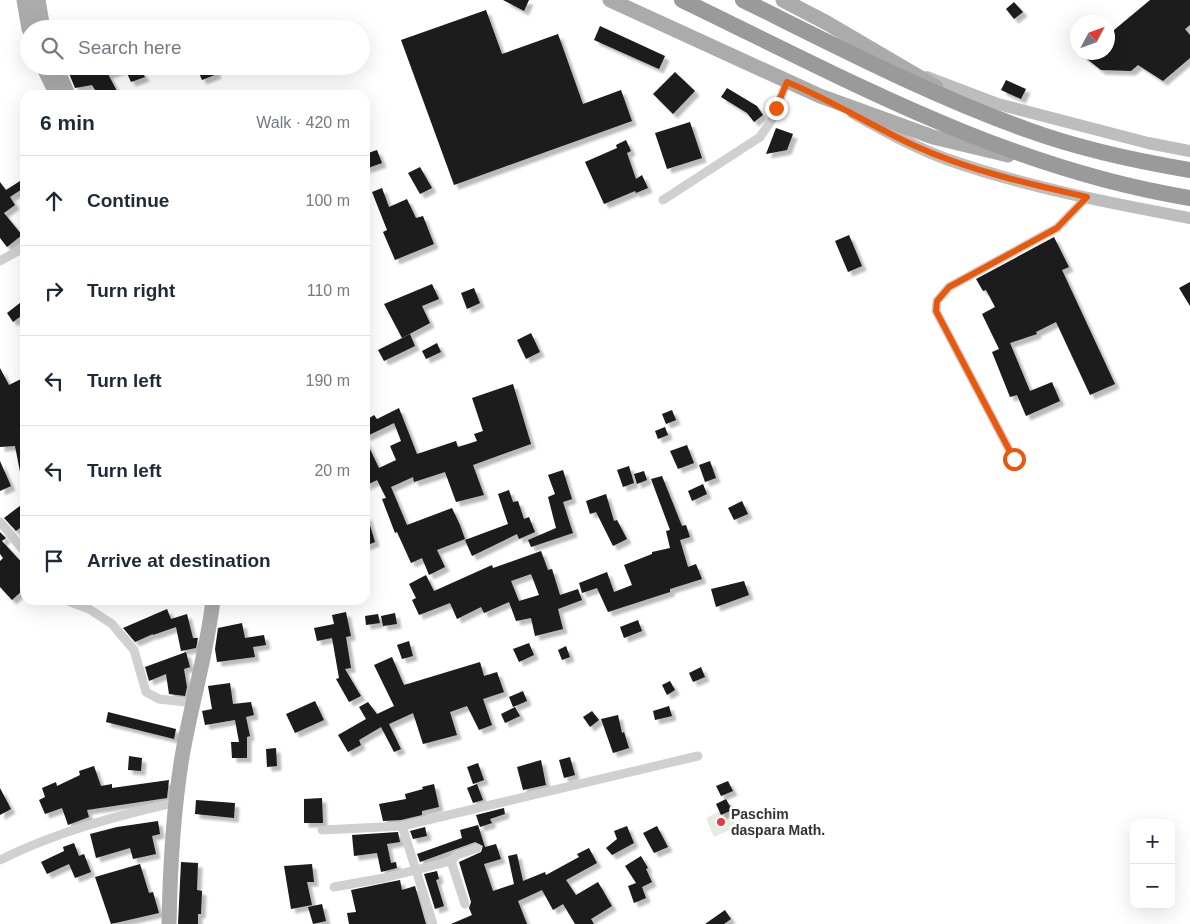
<!DOCTYPE html>
<html lang="en">
<head>
<meta charset="utf-8">
<style>
	:root { --surface:#fff; --page:#f6f6f7; --text:#1f2937; --muted:#747a83; --line:#e0e1e3 }
	body { margin:0; font-family:Helvetica,sans-serif; background:var(--page); color:var(--text) }
	.controls { position:absolute; right:15px; bottom:15px; display:grid; overflow:hidden; border-radius:10px; box-shadow:0 5px 20px #0002 }
	.controls button { width:45px; height:45px; display:grid; place-items:center; padding:0; border:0; border-bottom:1px solid var(--line); background:var(--surface); color:var(--text); font:25px sans-serif }
	.compass { position:absolute; left:1070px; top:15px; width:45px; height:45px; border-radius:50%; background:var(--surface); box-shadow:0 5px 20px #0002; rotate:49deg }
	.stop { position:absolute; width:15px; height:15px; margin:-11px; border:4px solid #ea580c; border-radius:50%; background:#fff }
	.stop.end { background:#ea580c; border-color:#fff; box-shadow:0 1px 5px #0008 }
	.list { margin:0; padding:0; list-style:none }
	h2 { display:flex; justify-content:space-between; align-items:center; height:65px; margin:0; padding:0 20px; font-size:21px }
	h2 small { font-size:16px; font-weight:400; color:var(--muted) }
	.list li { display:grid; grid-template-columns:32px 1fr auto; gap:15px; align-items:center; box-sizing:border-box; height:90px; padding:0 20px; border-top:1px solid var(--line) }
	.list b { display:block; font-size:19px; white-space:nowrap }
	.list em { font-size:16px; font-style:normal; color:var(--muted) }
	.icon { flex:none; width:28px; height:28px; fill:none; stroke:currentColor; stroke-width:2; stroke-linecap:round; stroke-linejoin:round }
	.map { position:relative; flex:none; width:1190px; height:924px; overflow:hidden }
	.search { position:absolute; background:var(--surface); box-shadow:0 5px 20px #0002; left:20px; top:20px; width:350px; height:55px; display:flex; align-items:center; gap:12px; box-sizing:border-box; padding:0 18px; border-radius:28px; color:var(--muted); font-size:19px }
	.panel { position:absolute; background:var(--surface); box-shadow:0 5px 20px #0002; left:20px; top:90px; width:350px; height:515px; border-radius:15px }
	.map>svg:first-child { display:block }
</style>
</head>
<body>
<div class="map">
<svg width="1190" height="924" viewBox="0 0 1190 924">
	<defs>
		<filter id="shadow"><feDropShadow dx="4.5" dy="4.5" stdDeviation="1" flood-color="#0004"/></filter>
	</defs>
	<rect width="100%" height="100%" fill="#fff"/>
	<!-- green -->
	<polygon fill="#e6ecdf" points="728,807 737,827 714,837 706,818"/>
	<!-- building -->
	<g fill="#1a1a1a" fill-rule="evenodd" filter="url(#shadow)">
		<polygon points="503,0 529,0 524,11"/>
		<polygon points="1150,0 1190,0 1190,25 1185,29 1190,35 1190,58 1163,81 1138,65 1131,71 1101,70 1078,52 1108,52 1108,35"/>
		<polygon points="1014,2 1023,12 1014,19 1006,9"/>
		<polygon points="486,10 502,54 558,34 583,104 621,90 632,121 454,185 401,40"/>
		<polygon points="600,26 665,56 659,69 594,40"/>
		<polygon points="81,66 138,66 145,77 131,82 125,69 108,74 119,95 98,95 92,85 75,88 68,71"/>
		<polygon points="203,66 214,66 217,74 202,80 197,68"/>
		<polygon points="675,72 695,91 673,114 653,94"/>
		<polygon points="1006,80 1026,89 1021,99 1001,90"/>
		<polygon points="727,88 757,106 763,115 754,122 747,113 721,97"/>
		<polygon points="690,122 702,158 667,169 655,133"/>
		<polygon points="776,128 793,134 787,150 766,154"/>
		<polygon points="626,140 631,151 627,153 636,179 642,175 648,188 636,193 635,191 604,204 585,162 617,148 616,145"/>
		<polygon points="377,150 382,163 365,169 365,154"/>
		<polygon points="420,167 432,188 420,194 408,173"/>
		<polygon points="20,181 25,187 10,197 15,205 4,213 22,235 7,247 0,238 0,182 6,190"/>
		<polygon points="382,188 389,207 407,199 416,218 423,216 434,244 395,260 383,232 387,230 372,192"/>
		<polygon points="849,235 862,266 848,272 835,241"/>
		<polygon points="1054,237 1069,267 1062,270 1115,384 1090,395 1056,322 1036,332 1037,334 1010,343 1030,391 1052,382 1060,401 1026,416 1017,395 1010,397 992,352 999,349 982,314 995,307 986,290 983,291 976,279"/>
		<polygon points="1190,282 1190,306 1179,288"/>
		<polygon points="432,284 439,299 422,306 430,323 402,338 384,304"/>
		<polygon points="474,288 480,303 467,309 461,293"/>
		<polygon points="25,299 25,313 13,322 7,313"/>
		<polygon points="531,333 540,352 526,359 517,340"/>
		<polygon points="410,334 415,346 384,361 378,350"/>
		<polygon points="437,343 441,352 426,359 422,351"/>
		<polygon points="0,368 9,385 25,377 25,476 21,477 15,446 0,447"/>
		<polygon points="513,384 531,444 473,465 484,495 456,502 445,472 414,482 413,477 391,487 407,525 452,508 460,525 465,539 437,550 445,567 429,575 422,558 411,563 397,532 395,533 382,499 386,498 377,480 365,486 365,439 379,468 396,460 390,446 401,441 394,423 365,437 365,421 374,415 377,419 399,408 417,454 456,441 458,447 477,441 474,434 483,431 472,398"/>
		<polygon points="672,410 676,420 666,424 662,414"/>
		<polygon points="665,427 668,435 658,439 655,431"/>
		<polygon points="687,445 694,463 678,469 670,451"/>
		<polygon points="0,461 11,486 0,491"/>
		<polygon points="710,461 716,478 705,482 699,465"/>
		<polygon points="629,466 634,483 623,487 617,470"/>
		<polygon points="563,470 572,499 563,502 573,533 531,547 528,540 556,528 548,497 555,494 548,475"/>
		<polygon points="644,471 647,480 637,484 634,474"/>
		<polygon points="662,476 682,526 686,525 690,537 680,540 688,567 696,564 702,579 670,589 670,592 608,612 597,588 582,593 579,583 607,572 614,592 632,585 624,565 652,554 652,552 670,548 666,531 670,530 651,479"/>
		<polygon points="703,484 707,494 692,501 688,491"/>
		<polygon points="509,490 513,502 518,501 524,519 529,517 535,532 519,539 517,534 472,556 465,540 508,524 498,494"/>
		<polygon points="606,494 614,521 617,520 627,539 613,546 596,512 590,514 586,501"/>
		<polygon points="742,501 748,514 734,520 728,508"/>
		<polygon points="25,502 25,524 16,531 4,518"/>
		<polygon points="367,515 375,542 365,546 365,516"/>
		<polygon points="0,532 6,538 2,541 25,566 25,588 12,600 0,587 0,561 3,558 0,554"/>
		<path d="M541,551L548,570L552,569L560,595L578,589L582,600L558,609L563,629L535,636L531,618L516,621L509,602L484,613L481,607L457,619L450,603L419,615L412,600L416,598L409,584L426,575L434,591L492,565L493,568ZM531,574L539,595L519,601L511,581Z"/>
		<polygon points="744,581 749,595 716,607 711,589"/>
		<polygon points="167,609 171,619 187,614 193,638 198,638 196,648 181,651 176,627 153,635 153,634 135,642 123,628"/>
		<polygon points="346,612 351,636 346,637 351,668 345,669 361,696 349,702 336,679 339,678 332,638 317,641 314,628 334,624 332,615"/>
		<polygon points="395,613 397,624 383,626 381,616"/>
		<polygon points="378,614 380,623 366,625 365,616"/>
		<polygon points="638,620 642,631 624,638 620,627"/>
		<polygon points="242,623 245,638 264,635 266,645 253,647 255,657 217,662 215,649 218,628"/>
		<polygon points="409,641 413,656 402,659 397,645"/>
		<polygon points="529,643 534,655 519,662 513,649"/>
		<polygon points="566,646 570,657 562,660 558,650"/>
		<polygon points="186,652 190,667 184,669 187,687 185,696 169,694 166,674 149,681 145,667"/>
		<polygon points="392,657 404,685 480,662 484,676 497,672 504,692 483,699 492,725 479,730 467,706 450,712 457,735 423,744 413,713 389,724 401,749 394,752 381,727 359,740 361,745 348,752 338,735 366,719 359,707 368,702 377,714 394,706 374,665"/>
		<polygon points="701,667 705,677 693,682 689,673"/>
		<polygon points="670,681 675,690 667,695 662,685"/>
		<polygon points="230,683 233,704 251,702 254,715 246,717 250,736 247,737 247,758 232,758 231,742 239,742 235,720 205,725 202,711 212,709 208,686"/>
		<polygon points="523,691 527,701 513,707 509,697"/>
		<polygon points="315,701 324,720 295,733 286,714"/>
		<polygon points="669,706 672,716 655,720 653,711"/>
		<polygon points="515,707 520,716 505,723 501,714"/>
		<polygon points="592,711 599,720 590,727 583,717"/>
		<polygon points="108,712 176,729 174,739 106,722"/>
		<polygon points="618,715 622,733 624,732 629,748 613,753 601,719"/>
		<polygon points="276,748 277,766 267,767 266,749"/>
		<polygon points="129,756 142,758 141,771 128,770"/>
		<polygon points="570,757 575,775 564,778 559,760"/>
		<polygon points="541,760 546,785 523,790 517,767"/>
		<polygon points="478,763 484,780 473,784 467,767"/>
		<polygon points="94,766 101,786 112,784 112,788 169,780 167,798 87,810 89,817 68,825 62,808 45,814 39,800 45,797 42,788 56,782 57,786 80,775 79,771"/>
		<polygon points="728,781 733,791 721,796 716,786"/>
		<polygon points="434,784 439,807 422,811 422,815 401,820 383,821 379,804 406,799 405,794 423,789 422,787"/>
		<polygon points="477,784 483,800 473,803 467,788"/>
		<polygon points="0,788 11,809 0,815"/>
		<polygon points="322,798 323,823 304,823 304,799"/>
		<polygon points="726,799 732,810 721,815 716,804"/>
		<polygon points="196,800 235,803 234,818 195,814"/>
		<polygon points="504,808 505,814 490,819 492,823 480,827 476,815"/>
		<polygon points="158,821 160,834 152,836 156,854 133,859 130,848 96,858 90,834 117,827"/>
		<polygon points="478,825 485,847 496,844 501,859 484,864 493,891 514,884 508,856 517,854 523,881 545,872 546,875 579,857 577,854 589,848 597,863 566,880 576,895 598,882 612,906 591,919 594,924 575,924 563,904 553,910 542,890 518,901 527,924 451,924 472,915 469,908 471,902 459,862 481,852 483,846 475,842 420,862 417,854 462,838 460,830"/>
		<polygon points="627,826 634,843 612,855 606,848 617,839 614,831"/>
		<polygon points="657,826 668,847 654,853 643,833"/>
		<polygon points="425,827 427,836 413,839 410,831"/>
		<polygon points="398,832 400,842 387,844 391,863 396,862 397,868 381,872 377,853 354,856 352,835"/>
		<polygon points="74,843 79,856 84,854 91,872 75,878 69,864 47,874 41,862 64,851 63,847"/>
		<polygon points="641,856 648,868 646,869 652,882 642,887 646,898 634,903 628,886 636,883 625,866"/>
		<polygon points="181,862 198,863 197,890 202,891 201,914 198,914 198,924 178,924"/>
		<polygon points="140,864 149,893 153,892 159,913 111,924 95,877"/>
		<polygon points="312,864 314,882 307,882 312,905 291,909 284,866"/>
		<polygon points="437,871 439,879 436,880 444,906 435,909 424,874"/>
		<polygon points="400,880 402,890 415,886 426,924 349,924 347,913 356,912 351,890"/>
		<polygon points="322,904 326,921 313,924 308,907"/>
		<polygon points="725,910 731,919 724,924 705,924"/>
	</g>
	<g fill="none" stroke-linecap="round" stroke-linejoin="round">
		<!-- street -->
		<g stroke="#d0d0d0" stroke-width="9">
			<polyline points="663,200 760,137 771,121 787,82"/>
			<polyline points="0,261 25,247"/>
			<polyline points="1014,459 936,311 937,301 949,287 1057,228 1087,197"/>
			<polyline points="0,522 25,552"/>
			<polyline points="65,600 89,609 112,624 134,650 146,692 159,699 195,703"/>
			<polyline points="402,826 433,924"/>
			<polyline points="322,830 402,826 698,756"/>
			<path d="M0,860C56,832 116,816 177,802"/>
			<polyline points="451,861 465,904"/>
			<polyline points="334,887 384,878 451,861 457,855 477,848"/>
		</g>
		<!-- secondary -->
		<g stroke="#bdbdbd" stroke-width="12">
			<polyline points="927,77 998,104 1148,143 1190,151"/>
			<path d="M853,113C884,130 915,148 949,160C1027,187 1109,203 1190,218"/>
		</g>
		<!-- primary -->
		<g stroke="#ababab" stroke-width="15">
			<polyline points="24,0 29,29"/>
			<polyline points="38,0 43,29"/>
			<polyline points="610,0 820,96 933,137 1008,155"/>
			<polyline points="783,0 827,23 936,87"/>
			<polyline points="43,66 57,95"/>
			<polyline points="56,66 68,95"/>
			<path d="M169,924C170,868 173,812 182,757C191,704 207,653 213,600"/>
		</g>
		<!-- highway -->
		<g stroke="#9a9a9a" stroke-width="16">
			<path d="M682,0C848,80 1006,168 1190,198"/>
			<path d="M743,0C836,46 930,95 1028,130C1080,149 1136,161 1190,170"/>
		</g>
	</g>
	<g fill="none" stroke-linecap="round" stroke-linejoin="round">
		<!-- route -->
		<path stroke="#ea580c" stroke-width="6" d="M776,108L787,82C831,100 870,125 913,145C967,170 1029,184 1087,197L1057,228L949,287L937,301L936,311L1014,459"/>
	</g>
	<!-- markers -->
	<circle fill="#e63946" stroke="#fff" stroke-width="2" cx="721" cy="822" r="5"/>
	<g text-anchor="middle" dominant-baseline="central" stroke-width="5" stroke-linejoin="round" paint-order="stroke">
		<!-- poi labels -->
		<g font-size="14" font-weight="bold" fill="#333" stroke="#fff" text-anchor="start">
			<text x="731" y="814">Paschim<tspan x="731" dy="16">daspara Math.</tspan></text>
		</g>
	</g>
</svg>
<div class="controls">
<button>+</button>
<button>−</button>
</div>
<svg class="compass" viewBox="-18 -18 36 36"><path d="M0-13l5 13h-10z" fill="#e53935"/><path d="M0 13l5-13h-10z" fill="#747a83"/></svg>
<div class="stop" style="left:1014px;top:459px"></div>
<div class="stop end" style="left:776px;top:108px"></div>
<div class="search"><svg class="icon" aria-label="search" viewBox="0 0 24 24"><circle cx="10" cy="10" r="6"/><path d="M15 15l6 6"/></svg>Search here</div>
<section class="panel">
<h2>6 min<small>Walk · 420 m</small></h2>
<ul class="list">
<li><svg class="icon" aria-label="ahead" viewBox="0 0 24 24"><path d="M12 20V5M6 11l6-6 6 6"/></svg><div><b>Continue</b></div><em>100 m</em></li>
<li><svg class="icon" aria-label="right" viewBox="0 0 24 24"><path d="M7 20v-9h11M14 6l5 5-5 5"/></svg><div><b>Turn right</b></div><em>110 m</em></li>
<li><svg class="icon" aria-label="left" viewBox="0 0 24 24"><path d="M17 20v-9H6M10 6l-5 5 5 5"/></svg><div><b>Turn left</b></div><em>190 m</em></li>
<li><svg class="icon" aria-label="left" viewBox="0 0 24 24"><path d="M17 20v-9H6M10 6l-5 5 5 5"/></svg><div><b>Turn left</b></div><em>20 m</em></li>
<li><svg class="icon" aria-label="arrive" viewBox="0 0 24 24"><path d="M6 21V4h12l-3 4 3 4H6"/></svg><div><b>Arrive at destination</b></div></li>
</ul>
</section>
</div>
</body>
</html>
